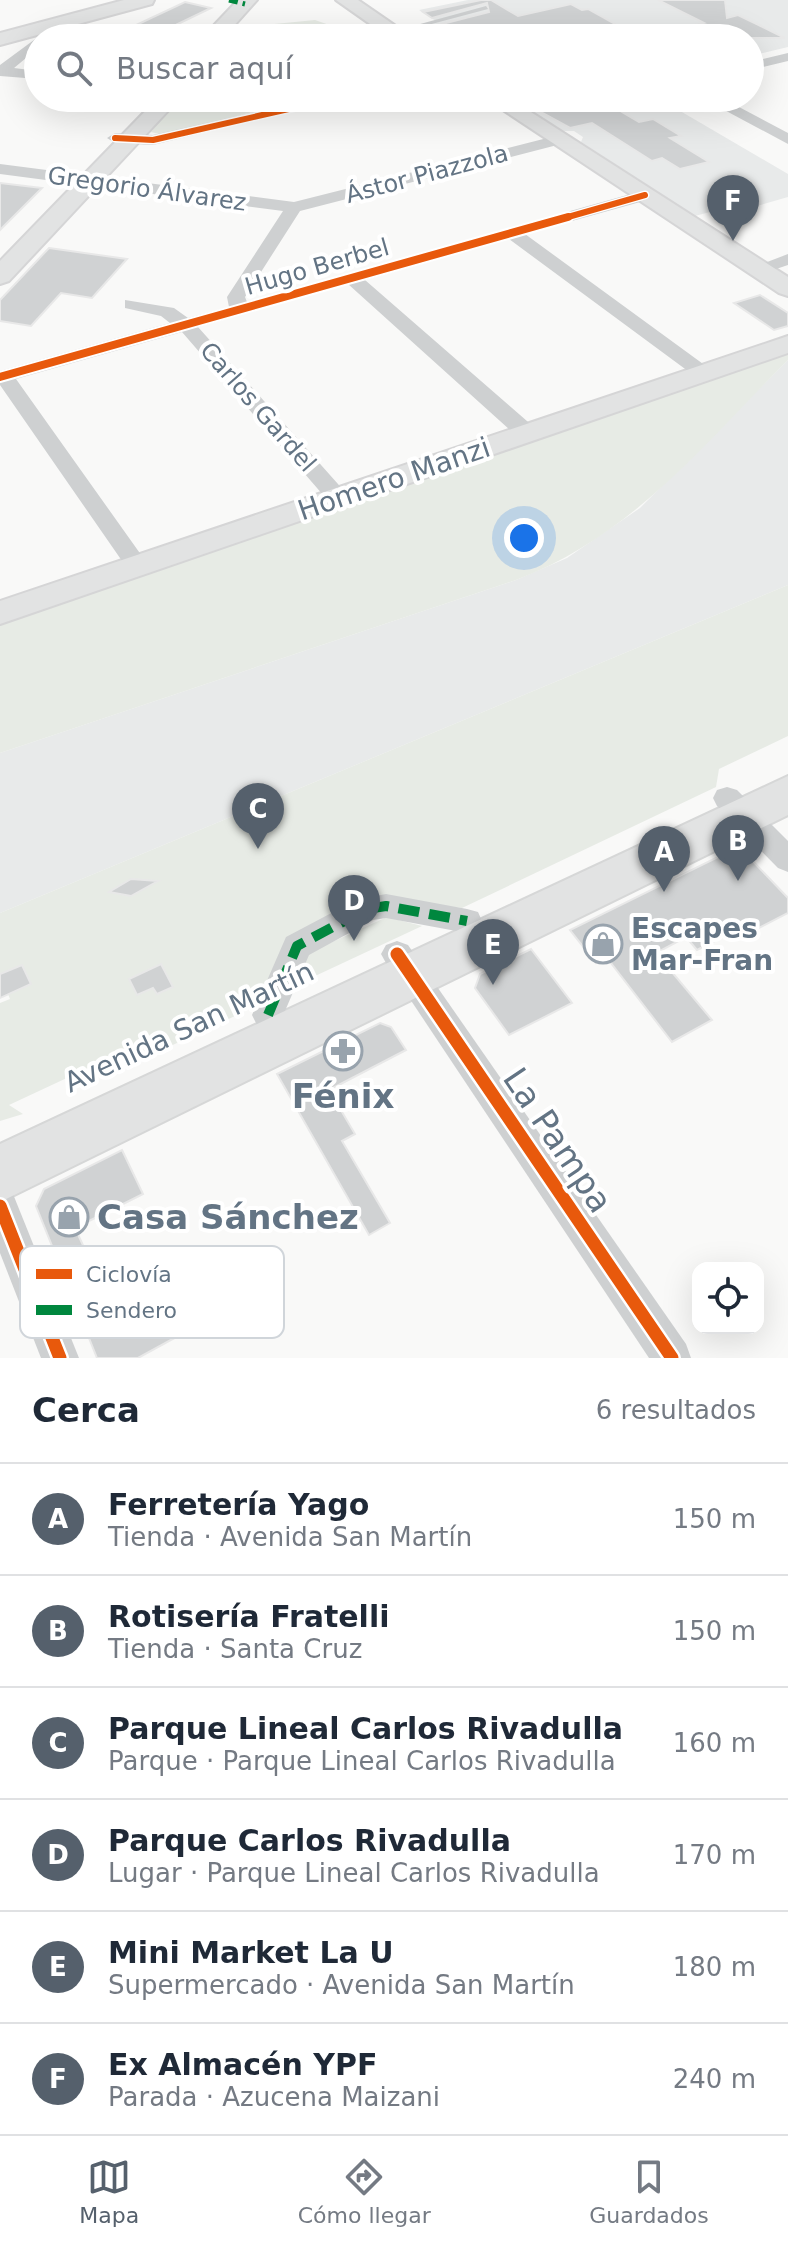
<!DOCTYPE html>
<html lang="es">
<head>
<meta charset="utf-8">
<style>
	:root { --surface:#fff; --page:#f2f2f3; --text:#1f2937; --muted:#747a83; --line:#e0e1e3; --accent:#55606c }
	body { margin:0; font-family:"DejaVu Sans",sans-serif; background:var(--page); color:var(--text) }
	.controls { position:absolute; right:24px; bottom:24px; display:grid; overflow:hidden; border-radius:16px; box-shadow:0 8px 32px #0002 }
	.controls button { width:72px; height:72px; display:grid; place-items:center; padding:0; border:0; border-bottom:2px solid var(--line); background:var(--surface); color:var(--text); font:40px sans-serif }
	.you { position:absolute; left:524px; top:538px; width:28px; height:28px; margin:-20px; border:6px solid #fff; border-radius:50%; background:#1a73e8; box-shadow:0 0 0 12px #1a73e833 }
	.badge { display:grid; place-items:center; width:52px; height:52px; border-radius:50%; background:var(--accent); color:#fff; font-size:26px; font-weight:700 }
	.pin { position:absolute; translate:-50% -66px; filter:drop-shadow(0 2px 4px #0008) }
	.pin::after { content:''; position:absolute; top:42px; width:28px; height:24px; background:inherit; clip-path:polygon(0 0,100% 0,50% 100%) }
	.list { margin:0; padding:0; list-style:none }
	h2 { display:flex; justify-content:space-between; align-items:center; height:104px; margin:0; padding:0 32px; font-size:34px }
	h2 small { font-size:26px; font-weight:400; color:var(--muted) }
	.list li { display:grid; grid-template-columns:52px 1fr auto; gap:24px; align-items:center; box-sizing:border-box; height:112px; padding:0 32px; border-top:2px solid var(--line) }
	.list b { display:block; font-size:30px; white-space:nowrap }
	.list p { margin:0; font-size:26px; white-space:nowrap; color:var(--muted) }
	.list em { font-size:26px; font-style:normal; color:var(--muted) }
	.icon { flex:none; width:44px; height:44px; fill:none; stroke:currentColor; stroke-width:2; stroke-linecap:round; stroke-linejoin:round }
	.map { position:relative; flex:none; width:788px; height:1358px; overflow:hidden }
	.search { position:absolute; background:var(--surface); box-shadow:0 8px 32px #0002; left:24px; right:24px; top:24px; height:88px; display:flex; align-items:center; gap:20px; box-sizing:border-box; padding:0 28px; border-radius:44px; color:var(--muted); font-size:30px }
	.sheet { height:776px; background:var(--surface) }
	nav { display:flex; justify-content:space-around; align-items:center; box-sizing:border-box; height:112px; border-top:2px solid var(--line); background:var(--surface); font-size:22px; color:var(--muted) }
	nav a { display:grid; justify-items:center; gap:4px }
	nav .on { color:var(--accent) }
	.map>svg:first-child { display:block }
</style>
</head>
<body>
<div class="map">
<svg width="788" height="1358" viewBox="0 0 788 1358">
	<rect width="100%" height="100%" fill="#f9f9f8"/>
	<!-- built -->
	<g fill="#e8eaea">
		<polygon points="468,0 788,0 788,47 750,56 750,38 556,38 548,34 528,38 420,38 404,28 436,21 419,10"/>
		<polygon points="512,98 658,98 788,174 788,197 736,212 728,207 695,216 581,142 583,137 574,131 563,131"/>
		<polygon points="788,360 788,585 0,913 0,753 516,580 567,558 640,508"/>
	</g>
	<!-- green -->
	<g fill="#e7ebe5" fill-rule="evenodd">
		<polygon points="315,20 358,35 254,26"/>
		<path d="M177,98C199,98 251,94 268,108L163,135L151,132Z"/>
		<path d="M788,352V360C702,446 632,536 516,580L0,753V622Z"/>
		<path d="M788,585V736L719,769L716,787L462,908L372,899L250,1009L119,1070L99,1063L9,1105L23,1114L0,1121V1003L10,999L8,994L31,983L21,965L0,975V913ZM161,965L173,987L157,994L153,988L137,995L129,979Z"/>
		<polygon points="387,917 422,926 298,984 308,953"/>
	</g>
	<!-- building -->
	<g fill="#d0d2d3" stroke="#e8e8e8" stroke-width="2">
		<polygon points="481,0 491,0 518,16 571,4 582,10 588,9 640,38 573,38 572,28 528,38 464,38 442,24 489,12 487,3 432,18 423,12"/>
		<polygon points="658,0 725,0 727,18 738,15 785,38 670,38 669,31 704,23"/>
		<polygon points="185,2 211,8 151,37 115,35"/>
		<polygon points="515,98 598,98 639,122 653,119 681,136 670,138 709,162 680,169 662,158 652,161 592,123 570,128"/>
		<polygon points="0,183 42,188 0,230"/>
		<polygon points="49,248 127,259 92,298 61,293 31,326 0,321 0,300"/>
		<polygon points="760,295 788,313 788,326 774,330 734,303"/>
		<polygon points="732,850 746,854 788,898 788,913 751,932 746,925 697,950 686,937 656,953 712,1020 672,1042 607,958 596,963 570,930"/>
		<polygon points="131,879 158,881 131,896 109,892"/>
		<polygon points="531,949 572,1003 509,1035 475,988 480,974"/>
		<polygon points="161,964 173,987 157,994 153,988 137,995 129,979"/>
		<polygon points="22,965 31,984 0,998 0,974"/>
		<polygon points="380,1023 391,1027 406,1050 329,1090 355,1134 342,1141 390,1223 369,1235 277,1074"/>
		<polygon points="122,1150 143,1194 75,1228 117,1319 162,1295 180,1335 138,1358 97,1358 36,1206 44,1189"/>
	</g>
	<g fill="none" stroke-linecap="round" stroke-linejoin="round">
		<defs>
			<g id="secondary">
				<polygon points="124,0 154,0 152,4 0,45 0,33"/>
				<polygon points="238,0 257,0 223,38 202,38"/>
				<polygon points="336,0 358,0 413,38 390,38"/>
				<polygon points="158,98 180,98 9,281 0,284 0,261"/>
				<polygon points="485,98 509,98 788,277 788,296 779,293"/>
				<polygon points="788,336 788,353 0,624 0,601"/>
			</g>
			<polygon id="highway" points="788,776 788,815 0,1202 0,1144"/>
		</defs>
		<!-- secondary casing -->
		<use href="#secondary" stroke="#d5d5d6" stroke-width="4"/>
		<!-- highway casing -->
		<use href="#highway" stroke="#d6d7d7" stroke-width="4"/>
		<!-- lane -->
		<polygon fill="#ced0d1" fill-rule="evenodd" points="486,6 488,9 394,34 391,32"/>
		<!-- street -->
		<g fill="#ced0d1" fill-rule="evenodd">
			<polygon points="38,37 43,38 38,38 38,48 14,68 38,71 38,79 0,76 0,65"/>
			<polygon points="788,53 788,61 750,70 750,62"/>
			<polygon points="227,98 266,98 290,104 317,98 345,98 153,145 115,143 107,138 115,133 153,135 273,108"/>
			<polygon points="702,98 722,98 788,133 788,144"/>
			<polygon points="559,135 567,140 565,143 300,211 245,297 247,302 645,190 653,195 651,199 525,234 710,369 713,373 710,377 696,377 509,239 365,280 535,428 538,433 535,438 519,438 348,284 198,327 346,493 349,498 346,503 330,503 182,332 16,379 149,566 137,574 129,571 0,385 0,371 170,323 161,316 125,308 125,300 174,308 188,318 229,307 227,297 283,211 0,174 0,164 294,202"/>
			<polygon points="788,254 788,265 758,275 749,269"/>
			<polygon points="727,787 737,790 788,841 788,872 778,868 717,806 713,798 717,790"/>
			<polygon points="386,894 467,909 478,912 482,921 478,930 467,933 386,918 373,920 309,955 279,1025 268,1029 257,1025 252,1015 286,937 356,900"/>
			<polygon points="397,941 408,945 686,1344 691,1358 649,1358 386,963 381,954 386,945"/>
			<polygon points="0,1189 13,1194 79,1358 41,1358 0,1253"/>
		</g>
		<!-- secondary -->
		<use href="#secondary" fill="#e2e3e3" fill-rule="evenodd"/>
		<!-- highway -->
		<use href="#highway" fill="#e2e3e3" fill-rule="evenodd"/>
		<!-- quiet-far1 -->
		<polyline stroke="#00873e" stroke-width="5" stroke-dasharray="9 5" stroke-linecap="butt" points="229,0 245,4"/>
		<!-- quiet -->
		<polyline stroke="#00873e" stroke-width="10" stroke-dasharray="21 10" stroke-linecap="butt" points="268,1015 297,946 367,909 386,906 467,921"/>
		<defs>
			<g id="cycleway-far2">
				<polyline points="115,138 153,140 337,98"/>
				<polyline points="561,219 645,195"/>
			</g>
			<polyline id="cycleway-far1" points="0,377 568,217"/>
			<g id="cycleway">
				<polyline points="397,954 672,1358"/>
				<polyline points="0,1206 60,1358"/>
			</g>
		</defs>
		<!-- cycleway-far2 casing -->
		<use href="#cycleway-far2" stroke="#fff" stroke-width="9"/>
		<!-- cycleway-far1 casing -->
		<use href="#cycleway-far1" stroke="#fff" stroke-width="12"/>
		<!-- cycleway casing -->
		<use href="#cycleway" stroke="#fff" stroke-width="18"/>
		<!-- cycleway-far2 -->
		<use href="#cycleway-far2" stroke="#e8590c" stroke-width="6"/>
		<!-- cycleway-far1 -->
		<use href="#cycleway-far1" stroke="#e8590c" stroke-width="8"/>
		<!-- cycleway -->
		<use href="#cycleway" stroke="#e8590c" stroke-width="13"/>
	</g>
	<!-- icons -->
	<defs>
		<symbol id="shop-ring" viewBox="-11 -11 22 22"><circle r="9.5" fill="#fff" stroke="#98a3ad" stroke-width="1.5"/><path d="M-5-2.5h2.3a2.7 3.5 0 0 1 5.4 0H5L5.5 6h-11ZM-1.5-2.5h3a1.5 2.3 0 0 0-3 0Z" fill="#98a3ad"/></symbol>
		<symbol id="pharmacy-ring" viewBox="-11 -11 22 22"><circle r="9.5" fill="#fff" stroke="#98a3ad" stroke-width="1.5"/><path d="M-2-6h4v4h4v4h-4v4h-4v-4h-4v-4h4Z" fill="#98a3ad"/></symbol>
	</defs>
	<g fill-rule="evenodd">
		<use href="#shop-ring" x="581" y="922" width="44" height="44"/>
		<use href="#pharmacy-ring" x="321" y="1029" width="44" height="44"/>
		<use href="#shop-ring" x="47" y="1195" width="44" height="44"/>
	</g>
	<g text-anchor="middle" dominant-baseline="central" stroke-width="8" stroke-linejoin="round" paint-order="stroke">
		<!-- far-street labels -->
		<g font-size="24" fill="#637484" stroke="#fff">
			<text transform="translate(427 174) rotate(-15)">Ástor Piazzola</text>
			<text transform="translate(147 189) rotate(8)">Gregorio Álvarez</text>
			<text transform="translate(317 267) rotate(-16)">Hugo Berbel</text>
			<text transform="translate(258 407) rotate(49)">Carlos Gardel</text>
		</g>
		<!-- street labels -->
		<g font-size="28" fill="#637484" stroke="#fff">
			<text transform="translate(394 479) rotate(-19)">Homero Manzi</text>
			<text transform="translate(189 1027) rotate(-25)">Avenida San Martín</text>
		</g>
		<!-- poi labels -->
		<g font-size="28" font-weight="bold" fill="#637484" stroke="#fff" text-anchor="start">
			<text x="631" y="928">Escapes<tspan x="631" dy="32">Mar-Fran</tspan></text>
		</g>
		<!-- near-poi labels -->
		<g font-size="34" font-weight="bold" fill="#637484" stroke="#fff">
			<text x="343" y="1096">Fénix</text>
			<text x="97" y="1217" text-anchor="start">Casa Sánchez</text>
		</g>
		<!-- near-street labels -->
		<g font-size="34" fill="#637484" stroke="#fff">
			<text transform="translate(558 1140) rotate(56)">La Pampa</text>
		</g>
	</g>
	<!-- legend -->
	<rect x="20" y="1246" width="264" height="92" rx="12" fill="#fff" stroke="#d0d5da" stroke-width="2"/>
	<rect x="36" y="1269" width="36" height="10" fill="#e8590c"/>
	<rect x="36" y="1305" width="36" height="10" fill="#00873e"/>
	<g font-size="22" fill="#637484">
		<text x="86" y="1282">Ciclovía</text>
		<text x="86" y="1318">Sendero</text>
	</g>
</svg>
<div class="controls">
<button><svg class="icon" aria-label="locate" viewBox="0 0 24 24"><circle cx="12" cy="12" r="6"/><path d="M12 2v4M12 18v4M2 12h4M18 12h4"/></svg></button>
</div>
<div class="you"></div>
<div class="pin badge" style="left:664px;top:892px">A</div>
<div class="pin badge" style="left:738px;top:881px">B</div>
<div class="pin badge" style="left:258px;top:849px">C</div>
<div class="pin badge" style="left:354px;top:941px">D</div>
<div class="pin badge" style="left:493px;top:985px">E</div>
<div class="pin badge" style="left:733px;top:241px">F</div>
<div class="search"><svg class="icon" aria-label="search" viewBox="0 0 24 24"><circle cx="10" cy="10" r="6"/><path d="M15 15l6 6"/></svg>Buscar aquí</div>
</div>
<section class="sheet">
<h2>Cerca<small>6 resultados</small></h2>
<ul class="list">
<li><span class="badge">A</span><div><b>Ferretería Yago</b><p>Tienda · Avenida San Martín</p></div><em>150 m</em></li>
<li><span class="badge">B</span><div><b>Rotisería Fratelli</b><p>Tienda · Santa Cruz</p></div><em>150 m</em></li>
<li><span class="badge">C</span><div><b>Parque Lineal Carlos Rivadulla</b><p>Parque · Parque Lineal Carlos Rivadulla</p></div><em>160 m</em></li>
<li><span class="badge">D</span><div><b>Parque Carlos Rivadulla</b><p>Lugar · Parque Lineal Carlos Rivadulla</p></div><em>170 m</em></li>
<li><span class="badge">E</span><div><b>Mini Market La U</b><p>Supermercado · Avenida San Martín</p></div><em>180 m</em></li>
<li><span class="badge">F</span><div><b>Ex Almacén YPF</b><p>Parada · Azucena Maizani</p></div><em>240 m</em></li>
</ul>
</section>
<nav>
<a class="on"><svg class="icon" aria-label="map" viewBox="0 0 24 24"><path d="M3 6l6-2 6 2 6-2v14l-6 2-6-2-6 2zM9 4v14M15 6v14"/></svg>Mapa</a>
<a><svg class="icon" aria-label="directions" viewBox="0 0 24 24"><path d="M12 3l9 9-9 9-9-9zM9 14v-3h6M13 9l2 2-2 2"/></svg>Cómo llegar</a>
<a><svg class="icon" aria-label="saved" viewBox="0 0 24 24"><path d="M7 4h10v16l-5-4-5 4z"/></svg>Guardados</a>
</nav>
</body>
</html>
